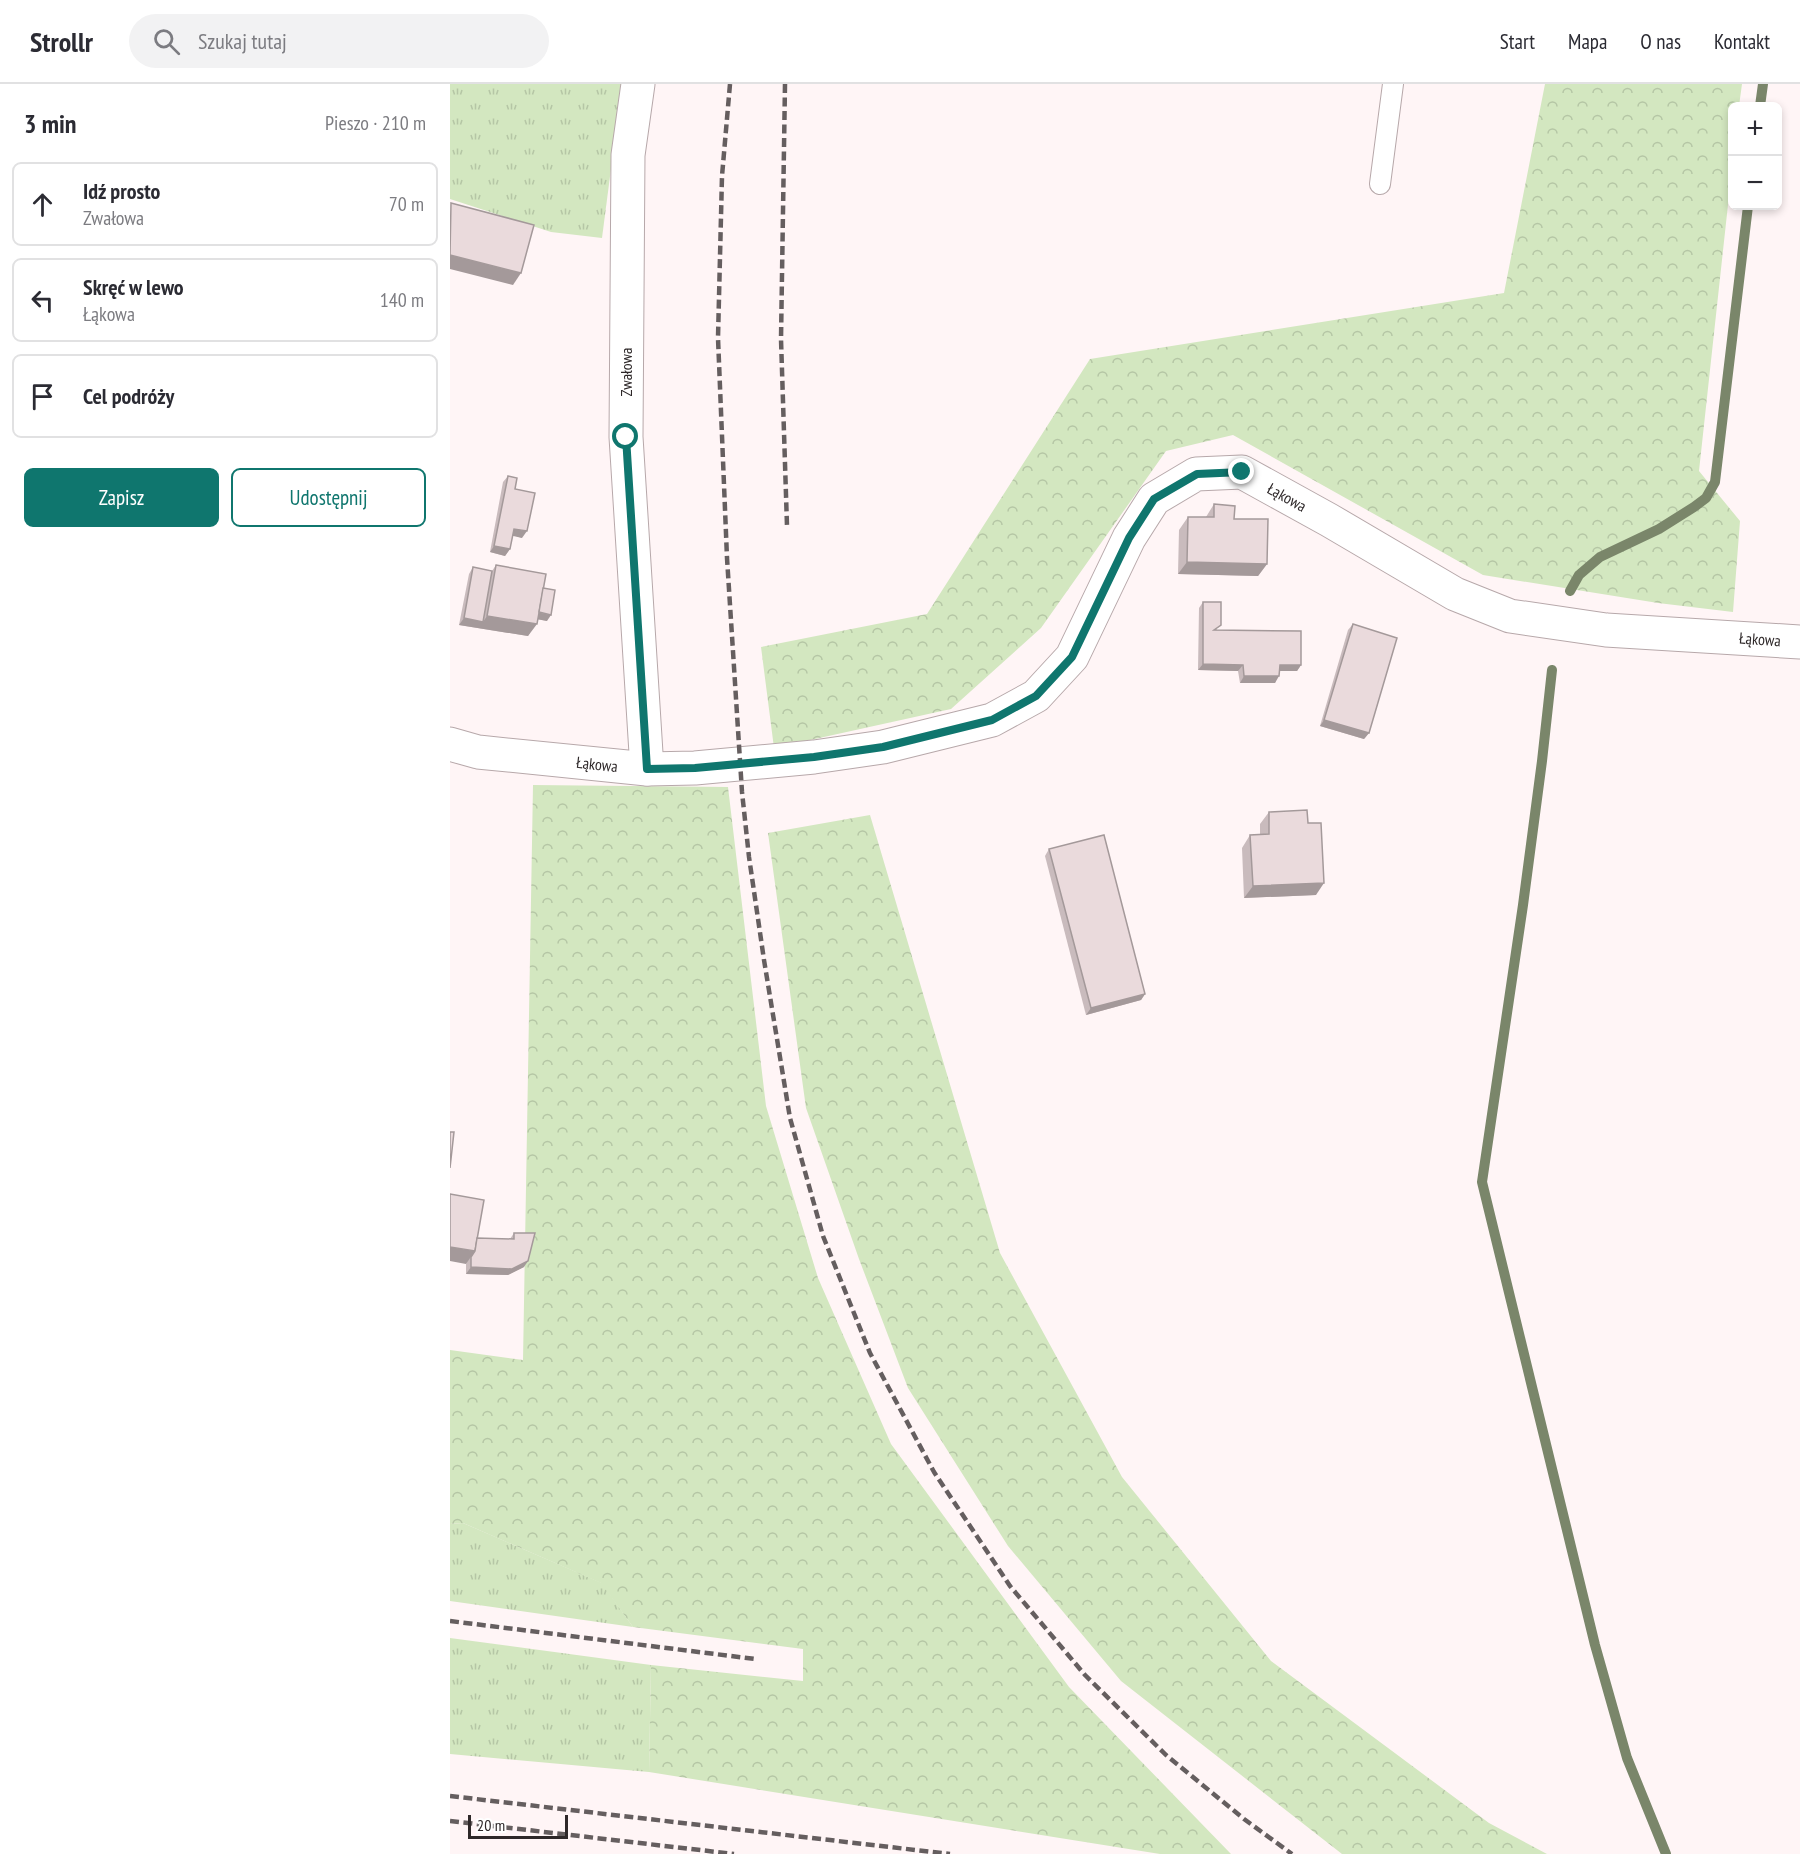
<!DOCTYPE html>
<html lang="pl">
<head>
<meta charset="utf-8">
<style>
	:root { --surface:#fff; --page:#f2f2f3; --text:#2b2b33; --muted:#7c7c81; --line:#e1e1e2; --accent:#0f766e }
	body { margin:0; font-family:"PT Sans Narrow",sans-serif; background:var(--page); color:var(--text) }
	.controls { position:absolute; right:18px; top:18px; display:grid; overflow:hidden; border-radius:9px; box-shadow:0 3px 9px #0003 }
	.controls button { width:54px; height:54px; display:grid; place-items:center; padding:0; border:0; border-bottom:2px solid var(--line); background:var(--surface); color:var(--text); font:30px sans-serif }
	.scale { position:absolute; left:18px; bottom:15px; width:100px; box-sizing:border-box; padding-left:6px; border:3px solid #2e2829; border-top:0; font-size:16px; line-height:21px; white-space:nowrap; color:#2e2829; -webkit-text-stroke:4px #fff; paint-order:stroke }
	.stop { position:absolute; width:18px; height:18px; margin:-14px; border:4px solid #0f766e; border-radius:50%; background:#fff }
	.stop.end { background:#0f766e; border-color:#fff; box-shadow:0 2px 6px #0008 }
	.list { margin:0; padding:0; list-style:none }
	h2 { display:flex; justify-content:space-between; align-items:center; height:78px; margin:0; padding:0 24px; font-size:26px }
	h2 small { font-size:20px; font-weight:400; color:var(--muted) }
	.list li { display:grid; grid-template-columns:39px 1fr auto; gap:18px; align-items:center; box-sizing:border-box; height:84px; margin:0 12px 12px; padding:0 12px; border:2px solid var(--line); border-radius:9px }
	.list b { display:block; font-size:22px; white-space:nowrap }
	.list p { margin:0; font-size:20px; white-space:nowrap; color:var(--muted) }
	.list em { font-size:20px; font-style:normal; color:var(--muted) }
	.actions { display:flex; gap:12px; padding:18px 24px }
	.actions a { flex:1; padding:14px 0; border:2px solid var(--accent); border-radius:9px; text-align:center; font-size:21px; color:var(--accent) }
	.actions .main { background:var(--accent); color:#fff }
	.icon { flex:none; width:33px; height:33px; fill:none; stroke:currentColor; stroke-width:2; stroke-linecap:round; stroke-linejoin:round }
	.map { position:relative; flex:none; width:1350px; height:1770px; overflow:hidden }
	header { display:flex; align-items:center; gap:36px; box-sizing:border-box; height:84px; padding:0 30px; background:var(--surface); border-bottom:2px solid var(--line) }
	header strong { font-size:28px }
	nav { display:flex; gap:33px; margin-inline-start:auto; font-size:21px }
	.search { width:420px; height:54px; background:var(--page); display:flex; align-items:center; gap:15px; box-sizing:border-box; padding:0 21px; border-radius:33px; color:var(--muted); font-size:22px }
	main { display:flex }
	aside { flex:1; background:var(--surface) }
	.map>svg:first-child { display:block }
</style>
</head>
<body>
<header>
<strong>Strollr</strong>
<div class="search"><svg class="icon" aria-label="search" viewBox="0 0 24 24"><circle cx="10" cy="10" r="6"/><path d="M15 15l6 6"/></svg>Szukaj tutaj</div>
<nav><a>Start</a><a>Mapa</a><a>O nas</a><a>Kontakt</a></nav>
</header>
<main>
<aside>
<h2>3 min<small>Pieszo · 210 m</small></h2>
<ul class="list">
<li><svg class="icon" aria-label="ahead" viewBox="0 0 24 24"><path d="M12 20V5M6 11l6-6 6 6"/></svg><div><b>Idź prosto</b><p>Zwałowa</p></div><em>70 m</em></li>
<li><svg class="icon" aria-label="left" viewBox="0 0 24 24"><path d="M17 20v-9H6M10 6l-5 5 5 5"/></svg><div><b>Skręć w lewo</b><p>Łąkowa</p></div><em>140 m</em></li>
<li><svg class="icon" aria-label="arrive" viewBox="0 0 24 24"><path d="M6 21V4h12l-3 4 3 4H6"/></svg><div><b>Cel podróży</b></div></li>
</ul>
<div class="actions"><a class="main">Zapisz</a><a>Udostępnij</a></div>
</aside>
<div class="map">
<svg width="1350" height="1770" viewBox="0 0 1350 1770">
	<defs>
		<pattern id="grass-tufts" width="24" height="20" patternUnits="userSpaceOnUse" patternTransform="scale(1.5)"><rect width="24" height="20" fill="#d3e7c0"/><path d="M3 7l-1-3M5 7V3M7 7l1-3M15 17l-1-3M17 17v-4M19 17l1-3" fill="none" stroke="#b5c6a5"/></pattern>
		<pattern id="forest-crowns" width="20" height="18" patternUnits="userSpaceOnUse" patternTransform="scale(1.5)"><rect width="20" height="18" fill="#d3e7c0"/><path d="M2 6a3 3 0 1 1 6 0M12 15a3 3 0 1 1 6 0" fill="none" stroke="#b5c6a5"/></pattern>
	</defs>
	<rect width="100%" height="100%" fill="#fff5f6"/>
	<!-- grass -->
	<g fill="url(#grass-tufts)">
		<polygon points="0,0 172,0 152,154 101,148 0,115"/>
		<polygon points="13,1439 152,1499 183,1543 0,1517 0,1440"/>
		<polygon points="0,1554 201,1581 199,1688 0,1670"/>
	</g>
	<!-- forest -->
	<g fill="url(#forest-crowns)">
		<polygon points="1095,0 1292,0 1289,22 1282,22 1282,84 1249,387 1290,437 1283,528 1208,519 1033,491 783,351 716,367 591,544 501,625 324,664 311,563 477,530 640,275 1054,209"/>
		<polygon points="83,701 278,703 316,1022 368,1194 441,1360 619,1603 781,1770 710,1770 199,1688 201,1581 353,1597 353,1565 183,1543 151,1499 13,1439 0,1440 0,1266 73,1276"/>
		<polygon points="420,731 550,1169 672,1393 821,1577 1039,1739 1097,1770 892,1770 671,1597 558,1462 458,1304 409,1175 356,1024 318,749"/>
	</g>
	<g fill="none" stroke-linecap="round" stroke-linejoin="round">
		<!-- stream -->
		<g stroke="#7a866a" stroke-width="10">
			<polyline points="1310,22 1313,0"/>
			<polyline points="1120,507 1129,491 1150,473 1209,445 1244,423 1256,414 1265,398 1298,122"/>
			<polyline points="1102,586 1092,677 1073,821 1032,1098 1145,1561 1177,1674 1216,1770"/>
		</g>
		<defs>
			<polyline id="lane" points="930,100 943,0"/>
			<g id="street">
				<polyline points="188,0 178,71 176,353 197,685"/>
				<polyline points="0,660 28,668 197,685 245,684 364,673 433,663 542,636 586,612 622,573 679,454 704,415 746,390 792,388 879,436 1005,510 1060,532 1156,546 1350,558"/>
			</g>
		</defs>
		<!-- lane casing -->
		<use href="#lane" stroke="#b7a8aa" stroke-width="22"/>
		<!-- street casing -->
		<use href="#street" stroke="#b7a8aa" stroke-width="35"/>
		<!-- lane -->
		<use href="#lane" stroke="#fff" stroke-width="20"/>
		<!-- street -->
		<use href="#street" stroke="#fff" stroke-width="33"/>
		<!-- rail -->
		<g stroke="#655e5f" stroke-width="4.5" stroke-dasharray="9 4.5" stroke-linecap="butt">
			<polyline points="280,0 272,92 268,254 277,474 292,708 299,773 314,876 340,1034 373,1152 420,1269 484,1388 560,1502 635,1591 716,1671 794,1735 842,1770"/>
			<polyline points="335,0 331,255 337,442"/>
			<polyline points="0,1537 305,1575"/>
			<polyline points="0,1712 500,1770"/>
			<polyline points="0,1737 284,1770"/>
		</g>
	</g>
	<!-- wall -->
	<g fill="#c9bbbd">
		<polygon points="58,392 72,454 63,451 60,465 55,472 40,468 53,398"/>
		<polygon points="764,420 784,435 817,480 808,492 728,490 729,446 738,433 756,433"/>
		<polygon points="46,481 93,504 97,537 87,535 78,552 9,541 19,490 23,483 42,487"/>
		<polygon points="753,518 767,546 851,581 847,587 830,587 825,599 790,599 788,587 748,586 749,524"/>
		<polygon points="903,540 919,649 914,655 870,642 898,546"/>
		<polygon points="819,728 866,811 794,814 792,764 800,751 810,751 810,740"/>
		<polygon points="599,765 695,910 691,916 636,931 595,772"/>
		<polygon points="64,1149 74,1183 58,1191 16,1190 16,1180 27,1154 60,1155"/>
	</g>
	<!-- shaded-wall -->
	<g fill="#a4999a">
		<polygon points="0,171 71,189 63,201 0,185"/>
		<polygon points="64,445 77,447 72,454 59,451"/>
		<polygon points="44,462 60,465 55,472 40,468"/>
		<polygon points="737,478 817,480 808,492 728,490"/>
		<polygon points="86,528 101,531 97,537 81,534"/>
		<polygon points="37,532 87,540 78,552 9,541 14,534 33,538"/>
		<polygon points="753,580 793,581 788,587 748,586"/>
		<polygon points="830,581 851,581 847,587 826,587"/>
		<polygon points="794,592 829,592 825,599 790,599"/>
		<polygon points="874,636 919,649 914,655 870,642"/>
		<polygon points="874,799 866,811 794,814 803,802"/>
		<polygon points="695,910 691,916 636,931 641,924"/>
		<polygon points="0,1163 25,1167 16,1180 0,1177"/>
		<polygon points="78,1177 74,1183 58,1191 16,1190 21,1183"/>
	</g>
	<!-- building -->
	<g fill="#eadadc" stroke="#a4999a" stroke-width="1.5">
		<polygon points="1,119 84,141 71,189 0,171"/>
		<polygon points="58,392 67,394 65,405 85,409 77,447 64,445 60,465 44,462"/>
		<polygon points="764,420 785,422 784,435 818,435 817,480 737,478 738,433 764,433"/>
		<polygon points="46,481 96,490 87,540 37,532"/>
		<polygon points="23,483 42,487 33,538 14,534"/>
		<polygon points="93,504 105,506 101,531 89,528"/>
		<polygon points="753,518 771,518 771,541 764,546 851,547 851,581 830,581 829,592 794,592 793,581 753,580"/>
		<polygon points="903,540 947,554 919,649 874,636"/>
		<polygon points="857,726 858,739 871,739 874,799 803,802 800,751 819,750 819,728"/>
		<polygon points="654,751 695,910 641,924 599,765"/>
		<polygon points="0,1048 4,1048 0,1084"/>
		<polygon points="0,1110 34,1116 25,1167 0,1163"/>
		<polygon points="64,1149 85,1149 78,1177 62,1185 21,1183 21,1173 25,1167 27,1154 64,1155"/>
	</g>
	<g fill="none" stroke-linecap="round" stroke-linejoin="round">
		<!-- route -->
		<polyline stroke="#0f766e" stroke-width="8" points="176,353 197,685 245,684 364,673 433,663 542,636 586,612 622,573 679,454 704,415 747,390 792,388"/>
	</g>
	<g text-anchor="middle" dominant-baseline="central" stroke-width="6" stroke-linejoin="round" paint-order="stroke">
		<!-- street labels -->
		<g font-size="16" fill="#2e2829" stroke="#fff">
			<text transform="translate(176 288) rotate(-90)">Zwałowa</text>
			<text transform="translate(837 413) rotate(29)">Łąkowa</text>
			<text transform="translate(1310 555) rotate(4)">Łąkowa</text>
			<text transform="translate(147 680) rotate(6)">Łąkowa</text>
		</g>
	</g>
</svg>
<div class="controls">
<button>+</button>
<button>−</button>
</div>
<div class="scale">20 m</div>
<div class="stop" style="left:176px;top:353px"></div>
<div class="stop end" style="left:792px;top:388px"></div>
</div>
</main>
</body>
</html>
